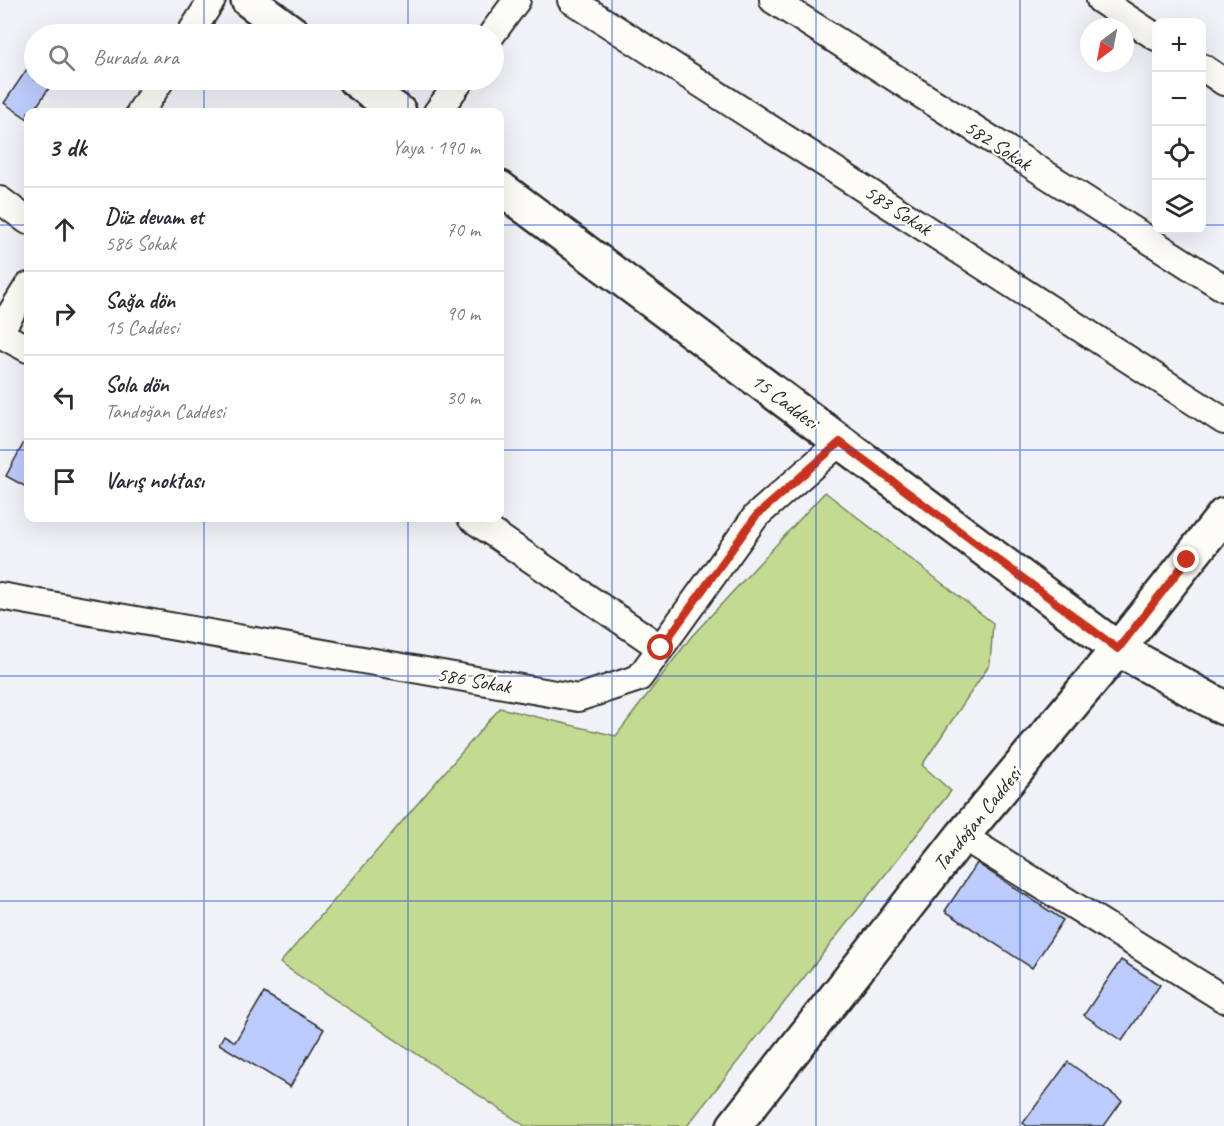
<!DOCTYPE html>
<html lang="tr">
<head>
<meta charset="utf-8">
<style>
	:root { --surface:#fff; --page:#f7f7f7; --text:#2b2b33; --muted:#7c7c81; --line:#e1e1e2 }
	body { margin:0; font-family:Caveat,sans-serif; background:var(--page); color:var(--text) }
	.controls { position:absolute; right:18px; top:18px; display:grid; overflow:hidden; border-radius:12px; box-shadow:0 6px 24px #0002 }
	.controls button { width:54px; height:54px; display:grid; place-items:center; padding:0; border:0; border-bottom:2px solid var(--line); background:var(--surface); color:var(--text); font:30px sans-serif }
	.compass { position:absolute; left:1080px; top:18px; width:54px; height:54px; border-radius:50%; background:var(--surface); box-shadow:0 6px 24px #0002; rotate:212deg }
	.stop { position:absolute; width:18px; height:18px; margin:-14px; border:4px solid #c8321e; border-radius:50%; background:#fff }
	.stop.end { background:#c8321e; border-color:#fff; box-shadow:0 2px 6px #0008 }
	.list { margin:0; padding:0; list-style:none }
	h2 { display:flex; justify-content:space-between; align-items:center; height:78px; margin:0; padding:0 24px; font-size:26px }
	h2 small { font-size:20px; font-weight:400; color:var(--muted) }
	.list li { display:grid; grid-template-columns:39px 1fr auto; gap:18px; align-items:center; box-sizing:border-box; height:84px; padding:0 24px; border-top:2px solid var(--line) }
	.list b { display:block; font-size:22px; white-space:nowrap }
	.list p { margin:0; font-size:20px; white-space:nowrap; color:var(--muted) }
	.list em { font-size:20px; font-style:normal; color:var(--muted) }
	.icon { flex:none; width:33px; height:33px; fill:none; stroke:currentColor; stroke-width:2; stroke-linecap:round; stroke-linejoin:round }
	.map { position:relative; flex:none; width:1224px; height:1126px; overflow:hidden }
	.search { position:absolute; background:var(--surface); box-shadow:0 6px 24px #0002; left:24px; top:24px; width:480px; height:66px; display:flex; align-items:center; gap:15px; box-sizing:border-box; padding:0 21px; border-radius:33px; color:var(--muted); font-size:22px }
	.panel { position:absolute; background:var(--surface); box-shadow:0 6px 24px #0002; left:24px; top:108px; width:480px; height:414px; border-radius:12px }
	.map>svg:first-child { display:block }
</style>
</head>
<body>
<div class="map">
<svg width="1224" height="1126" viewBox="0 0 1224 1126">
	<rect width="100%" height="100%" fill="#f0f2f8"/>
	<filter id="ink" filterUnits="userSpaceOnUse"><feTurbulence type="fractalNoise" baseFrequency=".0167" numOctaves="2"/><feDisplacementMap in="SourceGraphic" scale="12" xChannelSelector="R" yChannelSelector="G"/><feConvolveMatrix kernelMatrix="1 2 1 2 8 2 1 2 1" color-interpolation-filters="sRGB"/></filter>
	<g filter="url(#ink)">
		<!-- green -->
		<polygon fill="#c3db91" stroke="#77835e" stroke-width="1.5" points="825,492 993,623 990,664 922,765 951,791 687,1126 525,1126 280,963 500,708 616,736 691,637"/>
		<!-- building -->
		<g fill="#bbcbfb" stroke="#2b2b2b" stroke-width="1.5">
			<polygon points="29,66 34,70 34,80 49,80 53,82 33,112 28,112 28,119 4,103"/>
			<polygon points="28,435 28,488 6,476"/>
			<polygon points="977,863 1063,920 1032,968 945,911"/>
			<polygon points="1121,960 1160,985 1122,1041 1084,1015"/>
			<polygon points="264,993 324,1029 290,1087 219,1044 224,1035 235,1042"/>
			<polygon points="1068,1062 1122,1101 1104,1126 1027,1126 1023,1123"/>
		</g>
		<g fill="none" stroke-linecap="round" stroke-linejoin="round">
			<defs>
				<g id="minor">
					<polyline points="571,0 1224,421"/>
					<polyline points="773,0 1224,288"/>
					<polyline points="1100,0 1156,37"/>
					<polyline points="190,34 212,0"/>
					<polyline points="492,34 517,0"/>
					<polyline points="1202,67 1224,82"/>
					<polyline points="140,112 161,80"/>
					<polyline points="437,112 461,80"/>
					<polyline points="0,200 28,221"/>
					<polyline points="0,331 28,286"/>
					<polyline points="0,334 28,349"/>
					<polyline points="471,518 661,648"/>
					<polyline points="0,596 578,698 639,678 756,516 840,442"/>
					<polyline points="962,836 1224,999"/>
				</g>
				<g id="tertiary">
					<polyline points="248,0 294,34"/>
					<polyline points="355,80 399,112"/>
					<polyline points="500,188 1118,649 1224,708"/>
					<polyline points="734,1126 962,836 1118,649 1224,515"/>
				</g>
			</defs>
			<!-- minor casing -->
			<use href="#minor" stroke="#2b2b2b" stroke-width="30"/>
			<!-- tertiary casing -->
			<use href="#tertiary" stroke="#2b2b2b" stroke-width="38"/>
			<!-- minor -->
			<use href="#minor" stroke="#fdfcf7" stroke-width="26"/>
			<!-- tertiary -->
			<use href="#tertiary" stroke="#fdfcf7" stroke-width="33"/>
		</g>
	</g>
	<g fill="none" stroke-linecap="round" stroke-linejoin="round" filter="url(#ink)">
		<!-- route -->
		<polyline stroke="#c8321e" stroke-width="8" points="661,648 756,516 840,442 1118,649 1187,560"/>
	</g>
	<!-- grid -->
	<path fill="none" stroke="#1d4ed8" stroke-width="1.5" stroke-opacity="0.55" d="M204,0V34M408,0V34M612,0V1126M816,0V1126M1020,0V1126M204,80V112M408,80V112M0,225H28M500,225H1156M1202,225H1224M0,450H28M500,450H1224M204,518V1126M408,518V1126M0,676H1224M0,901H1224"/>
	<g text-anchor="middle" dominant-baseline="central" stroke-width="4.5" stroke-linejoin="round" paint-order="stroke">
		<!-- street labels -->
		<g font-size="21" fill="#2b2b2b" stroke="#fdfcf7">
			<text transform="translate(998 145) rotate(33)">582 Sokak</text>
			<text transform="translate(898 210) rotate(33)">583 Sokak</text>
			<text transform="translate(785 401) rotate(37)">15 Caddesi</text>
			<text transform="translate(474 680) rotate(10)">586 Sokak</text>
			<text transform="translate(977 819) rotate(-51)">Tandoğan Caddesi</text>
		</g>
	</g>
</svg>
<div class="controls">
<button>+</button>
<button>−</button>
<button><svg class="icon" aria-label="locate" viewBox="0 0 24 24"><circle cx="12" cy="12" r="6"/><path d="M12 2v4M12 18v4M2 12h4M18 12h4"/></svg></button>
<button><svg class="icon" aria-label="layers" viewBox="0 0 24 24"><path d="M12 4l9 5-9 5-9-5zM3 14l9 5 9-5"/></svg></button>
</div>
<svg class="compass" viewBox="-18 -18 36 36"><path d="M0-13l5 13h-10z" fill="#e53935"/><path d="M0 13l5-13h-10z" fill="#7c7c81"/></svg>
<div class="stop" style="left:661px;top:648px"></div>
<div class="stop end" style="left:1187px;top:560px"></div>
<div class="search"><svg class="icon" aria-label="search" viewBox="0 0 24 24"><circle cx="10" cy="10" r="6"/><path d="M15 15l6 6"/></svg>Burada ara</div>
<section class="panel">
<h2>3 dk<small>Yaya · 190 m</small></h2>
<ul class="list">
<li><svg class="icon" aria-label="ahead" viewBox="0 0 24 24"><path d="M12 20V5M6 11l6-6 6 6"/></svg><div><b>Düz devam et</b><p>586 Sokak</p></div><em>70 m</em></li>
<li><svg class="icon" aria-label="right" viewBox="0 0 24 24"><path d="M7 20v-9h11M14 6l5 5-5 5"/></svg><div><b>Sağa dön</b><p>15 Caddesi</p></div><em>90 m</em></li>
<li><svg class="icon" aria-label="left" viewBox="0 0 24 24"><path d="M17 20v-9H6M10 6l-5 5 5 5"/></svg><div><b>Sola dön</b><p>Tandoğan Caddesi</p></div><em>30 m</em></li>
<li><svg class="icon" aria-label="arrive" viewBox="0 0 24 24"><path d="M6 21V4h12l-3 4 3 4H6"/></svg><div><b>Varış noktası</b></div></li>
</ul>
</section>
</div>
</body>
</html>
